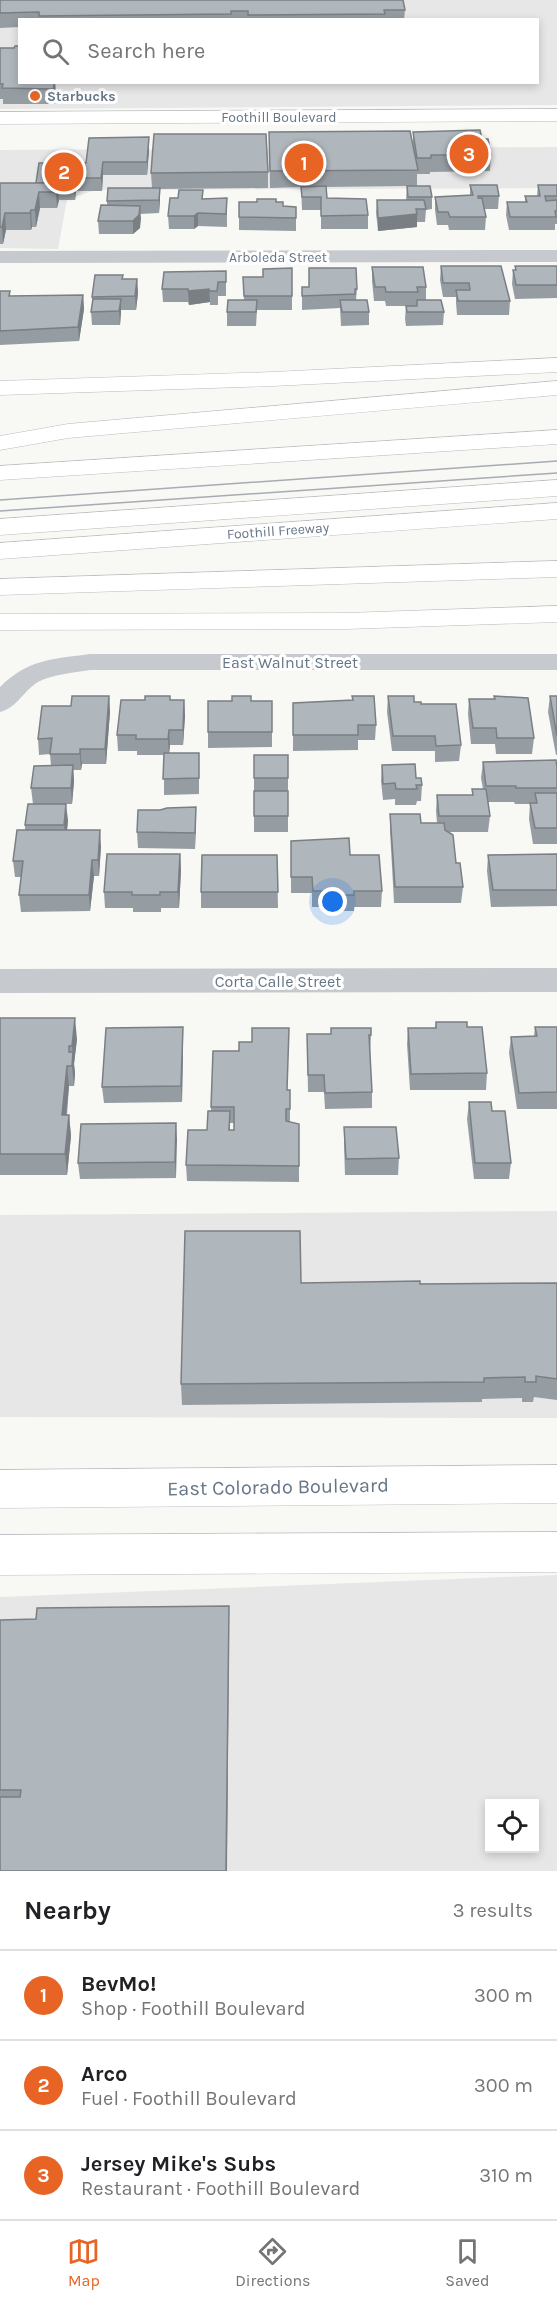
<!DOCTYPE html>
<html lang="en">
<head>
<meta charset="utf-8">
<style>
	:root { --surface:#fff; --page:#f2f2f2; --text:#202124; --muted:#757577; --line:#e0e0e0; --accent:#e86425 }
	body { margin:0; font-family:Karla,sans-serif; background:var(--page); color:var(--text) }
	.controls { position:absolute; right:18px; bottom:18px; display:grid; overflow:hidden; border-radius:0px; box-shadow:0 3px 9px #0003 }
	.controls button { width:54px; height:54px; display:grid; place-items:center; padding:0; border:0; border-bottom:2px solid var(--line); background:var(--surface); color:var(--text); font:30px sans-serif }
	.you { position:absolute; left:333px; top:902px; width:21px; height:21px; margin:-15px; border:4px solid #fff; border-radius:50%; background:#1a73e8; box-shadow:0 0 0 9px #1a73e833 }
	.badge { display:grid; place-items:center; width:39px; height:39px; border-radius:50%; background:var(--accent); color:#fff; font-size:20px; font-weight:700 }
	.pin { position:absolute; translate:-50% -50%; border:3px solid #fff; box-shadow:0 2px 6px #0006 }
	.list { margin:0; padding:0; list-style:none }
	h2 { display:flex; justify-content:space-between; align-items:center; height:78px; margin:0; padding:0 24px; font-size:26px }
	h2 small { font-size:20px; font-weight:400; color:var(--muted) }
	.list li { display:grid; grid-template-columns:39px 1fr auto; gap:18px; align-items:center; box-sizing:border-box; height:90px; padding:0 24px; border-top:2px solid var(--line) }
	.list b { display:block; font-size:22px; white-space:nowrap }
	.list p { margin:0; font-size:20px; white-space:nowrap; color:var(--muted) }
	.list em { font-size:20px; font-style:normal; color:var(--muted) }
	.icon { flex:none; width:33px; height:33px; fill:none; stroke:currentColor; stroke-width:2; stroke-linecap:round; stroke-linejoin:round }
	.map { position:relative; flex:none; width:557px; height:1871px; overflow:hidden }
	.search { position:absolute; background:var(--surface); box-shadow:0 3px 9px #0003; left:18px; right:18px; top:18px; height:66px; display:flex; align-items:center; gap:15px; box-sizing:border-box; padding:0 21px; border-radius:0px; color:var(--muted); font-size:22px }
	.sheet { height:348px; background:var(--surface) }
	nav { display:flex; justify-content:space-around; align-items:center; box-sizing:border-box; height:84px; border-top:2px solid var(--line); background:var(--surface); font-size:16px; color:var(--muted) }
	nav a { display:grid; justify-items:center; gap:3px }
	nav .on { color:var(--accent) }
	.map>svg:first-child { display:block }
</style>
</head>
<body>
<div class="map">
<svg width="557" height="1871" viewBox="0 0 557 1871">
	<rect width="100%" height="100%" fill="#f8f8f5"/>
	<!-- built -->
	<g fill="#e6e7e6" fill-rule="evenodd">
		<path d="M0,0H557V105L0,109ZM20,20H538V82H20Z"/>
		<polygon points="557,147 557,188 96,190 67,199 58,249 0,248 0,150"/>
		<polygon points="557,1211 557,1418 0,1417 0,1215"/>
		<path d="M557,1575V1871H0V1597ZM490,1804H534V1848H490Z"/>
	</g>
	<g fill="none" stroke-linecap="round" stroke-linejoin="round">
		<defs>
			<g id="primary">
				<polygon points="557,109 557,121 0,124 0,112"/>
				<polygon points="557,1465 557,1503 0,1508 0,1470"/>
				<polygon points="557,1532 557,1572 0,1575 0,1535"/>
			</g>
			<g id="highway">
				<polygon points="557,358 557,372 273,386 0,395 0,381 273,372"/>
				<polygon points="557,381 557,395 68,438 0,450 0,436 68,424"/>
				<polygon points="557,430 557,444 0,480 0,466"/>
				<polygon points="557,480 557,496 0,535 0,519"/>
				<polygon points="557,503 557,519 0,559 0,543"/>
				<polygon points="557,561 557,577 0,595 0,579"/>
				<polygon points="557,606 557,622 346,629 0,630 0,614 346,613"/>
			</g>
		</defs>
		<!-- primary casing -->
		<use href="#primary" stroke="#b9bdc1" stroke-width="1"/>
		<!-- highway casing -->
		<use href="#highway" stroke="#b8bcbf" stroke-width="1"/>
		<!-- street -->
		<g fill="#c6c9cd" fill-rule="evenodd">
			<polygon points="557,250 557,262 0,263 0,251"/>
			<path d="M90,654H557V670H90C73,673 53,674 38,682C23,691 18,707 0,712V687C28,659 53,659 90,654Z"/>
			<polygon points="557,968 557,992 0,993 0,969"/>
		</g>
		<!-- primary -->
		<use href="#primary" fill="#fff" fill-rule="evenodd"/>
		<!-- highway -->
		<use href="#highway" fill="#fff" fill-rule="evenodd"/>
		<!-- tram -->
		<g stroke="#a6acb2" stroke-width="1.5">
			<polyline points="0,500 557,461"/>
			<polyline points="0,511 557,473"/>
		</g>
	</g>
	<!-- wall -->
	<g fill="#969da2" fill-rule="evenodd">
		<polygon points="0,0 405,10 404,20 20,20 20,27 0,28"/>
		<polygon points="0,50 20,82 55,82 56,96 55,104 3,104 3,99 0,99"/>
		<polygon points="269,132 413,146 413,132 482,139 491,155 490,171 430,172 430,174 417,174 417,186 432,197 432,209 426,210 425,222 417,222 417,227 378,231 376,213 377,200 406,200 407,186 326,187 327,198 368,215 368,229 321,229 321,210 302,210 301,187 270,188"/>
		<polygon points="149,150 147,175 103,175 102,191 76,191 75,200 59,200 57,208 40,208 36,227 32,227 31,230 6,230 3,244 0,244 0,183 36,183 86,163"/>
		<polygon points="268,172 268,188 160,189 159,213 140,214 140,228 133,234 99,234 98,221 107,205 107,201 152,188 151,173"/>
		<polygon points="470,185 499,196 498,209 484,209 486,217 485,230 449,230 448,225 437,225 435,210 435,197 470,195"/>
		<polygon points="538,185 557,185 557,224 555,224 555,230 509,230 506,215 507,202 525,202 525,196 537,196"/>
		<polygon points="227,198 227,227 198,226 194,229 169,229 168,216 203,199"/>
		<polygon points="239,202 276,202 283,206 296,218 296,231 239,230"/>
		<polygon points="441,266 510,301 509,315 457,315 456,303 456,297 443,297 440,280"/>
		<polygon points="515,266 557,266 557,298 515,299 512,284 513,270 515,270"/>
		<polygon points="372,267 426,287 426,300 444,312 443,325 406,326 405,319 406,306 416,306 386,306 385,301 374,301 372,281"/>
		<polygon points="292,268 292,310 257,310 256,326 227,326 227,312 244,300 243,277 263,277"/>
		<polygon points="309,268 357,289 356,300 369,312 369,325 341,326 340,308 302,310 302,287 309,287"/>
		<polygon points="226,271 226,296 218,296 218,305 210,305 210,302 189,305 188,302 163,302 162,289"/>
		<polygon points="123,279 137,279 138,293 136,310 121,310 120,325 92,325 91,312 92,304 92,297"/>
		<polygon points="0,291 11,296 83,295 84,309 79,341 0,345"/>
		<polygon points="109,696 110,712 106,764 82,764 81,770 73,770 74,781 72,804 33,804 31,788 51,766 50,754 39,755 38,739 71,706"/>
		<polygon points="352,696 376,725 375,740 358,740 358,750 293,751 293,703 352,700"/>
		<polygon points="388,696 421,704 461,745 459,761 435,762 435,751 392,751 387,712"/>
		<polygon points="494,696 534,738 532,754 496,754 495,744 471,744 468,714 469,699 494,699"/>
		<polygon points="550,696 557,696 557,755 556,755 548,712"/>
		<polygon points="170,700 184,700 185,716 183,745 170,745 169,753 199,769 199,794 164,795 164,755 137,755 137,751 118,751 117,735"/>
		<polygon points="232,701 272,701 272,747 208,748 208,732"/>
		<rect x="254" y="755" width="34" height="77"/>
		<polygon points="483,762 557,767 557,844 533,844 529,819 530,804 515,804 514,802 488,802 490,816 488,832 448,832 463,887 461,903 394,903 390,830 390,814 421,823 437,823 436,811 437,795 472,795 472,789 483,789 481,778"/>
		<polygon points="382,765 416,778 422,785 421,801 417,801 416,805 395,805 395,799 383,800 381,781"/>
		<polygon points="196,807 195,849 138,848 137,832"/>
		<polygon points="68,820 67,830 101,846 99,876 94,876 90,911 21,912 19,895 21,877 15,877 13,861 25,830 25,825"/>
		<polygon points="180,854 181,870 179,908 161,908 161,912 133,912 133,908 105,908 104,892"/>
		<polygon points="557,854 557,906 491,907 487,871 488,855"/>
		<polygon points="277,855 278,908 201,908 201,892"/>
		<polygon points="350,855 382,891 381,907 354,907 354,911 341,911 341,907 312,907 312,893 291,893 291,857"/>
		<polygon points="0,1018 77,1039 74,1064 75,1073 74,1086 69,1086 67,1115 69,1115 71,1136 67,1175 0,1175"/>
		<polygon points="436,1022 467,1027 487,1073 486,1090 410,1090 407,1044 408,1028 435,1028"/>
		<polygon points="535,1027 557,1027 557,1109 517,1109 509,1053 511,1037 534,1036"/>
		<polygon points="307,1034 371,1035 370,1052 372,1092 372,1108 325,1109 324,1092 308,1092"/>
		<polygon points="183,1043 182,1102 104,1103 102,1087"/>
		<path d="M288,1090H290V1122L299,1124V1182L187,1181L186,1165L207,1130L211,1111V1107ZM230,1123H234V1130H230Z"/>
		<polygon points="469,1102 492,1111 511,1163 509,1179 474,1179 467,1119"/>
		<polygon points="176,1123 176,1178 80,1179 78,1163"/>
		<polygon points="344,1127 399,1158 398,1175 345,1175 344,1144"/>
		<polygon points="301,1283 420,1284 557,1283 557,1400 534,1397 533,1402 522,1402 522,1398 482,1399 482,1402 182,1405 181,1384"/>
		<polygon points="0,1620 229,1628 0,1871"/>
	</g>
	<!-- shaded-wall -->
	<g fill="#7a7f84">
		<polygon points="52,82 55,82 56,96 55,104"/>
		<polygon points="149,137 149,150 147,175 147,162"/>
		<polygon points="103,162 103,175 102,191 101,178"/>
		<polygon points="76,178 76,191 75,200 74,187"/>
		<polygon points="58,183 59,200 57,208 56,192"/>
		<polygon points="160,188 160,201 159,213 159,200"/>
		<polygon points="39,192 40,208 36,227 35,210"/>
		<polygon points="140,206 141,219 140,228 133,234 133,221"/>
		<polygon points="31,210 32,227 31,230 30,213"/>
		<polygon points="5,213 6,230 3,244 2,227"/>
		<polygon points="198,213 198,226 194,229 194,216"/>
		<polygon points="417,214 417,227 378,231 378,218"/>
		<polygon points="137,279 138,293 136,310 135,296"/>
		<polygon points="209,289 210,302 189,305 188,291"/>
		<polygon points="83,295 84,309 79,341 78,327"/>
		<polygon points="121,299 121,312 120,325 119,311"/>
		<polygon points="109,696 110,712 106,764 105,749"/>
		<polygon points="184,700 185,716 183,745 183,730"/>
		<polygon points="169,730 170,745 169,755 168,739"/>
		<polygon points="80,749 82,764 81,770 80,754"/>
		<polygon points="73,765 74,781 72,804 71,788"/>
		<polygon points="66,804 68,820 66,841 64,825"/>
		<polygon points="196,807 196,823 195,849 195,833"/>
		<polygon points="100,830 101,846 99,876 98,860"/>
		<polygon points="180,854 181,870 179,908 178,892"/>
		<polygon points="92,860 94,876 90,911 89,895"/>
		<polygon points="75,1018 77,1039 74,1064 75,1073 74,1086 72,1066 73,1056 72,1046"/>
		<polygon points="183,1027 183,1043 182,1102 181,1086"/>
		<polygon points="67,1066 69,1086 64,1136 62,1115"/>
		<polygon points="69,1115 71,1136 67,1175 65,1154"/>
		<polygon points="176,1123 177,1139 176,1178 175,1162"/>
		<polygon points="229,1606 229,1628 227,1871 226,1871"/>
	</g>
	<!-- building -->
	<g fill="#afb6bc" stroke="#7a7f84" stroke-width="1.5">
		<polygon points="0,0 403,0 405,10 384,10 385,14 248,15 248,11 231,11 231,14 39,16 39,12 0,13"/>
		<polygon points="15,46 20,46 20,82 55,82 53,89 2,88 3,84 0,84 0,48 14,48"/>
		<polygon points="480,130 482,139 488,139 491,155 431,155 431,158 417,158 413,132"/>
		<polygon points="410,131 418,170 270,171 269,132"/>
		<polygon points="154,134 266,134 268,172 151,173"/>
		<polygon points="149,137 147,162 103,162 101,178 76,178 74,187 58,187 58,183 36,183 39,163 86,163 89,138"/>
		<polygon points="0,183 58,183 56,192 39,192 35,210 31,210 30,213 5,213 2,227 0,227"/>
		<polygon points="470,185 497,185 499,196 478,196 478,198 482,198 486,217 450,217 448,212 438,212 435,197 473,195"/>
		<polygon points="538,185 557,185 557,196 545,196 546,201 557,200 557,211 555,211 556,217 510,217 507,202 527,202 525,196 540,196"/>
		<polygon points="326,186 327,198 366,199 368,215 321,216 321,197 302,197 301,187"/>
		<polygon points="407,186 430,186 432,197 408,197"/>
		<polygon points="108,188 160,188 159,200 107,201"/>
		<polygon points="179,190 203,190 202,199 227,198 226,214 198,213 194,216 168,216 170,198 178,198"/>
		<polygon points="257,199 276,199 276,202 283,202 283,206 296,207 296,218 239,217 239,202 257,202"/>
		<polygon points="377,200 424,200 426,209 416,209 417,214 378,218"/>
		<polygon points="101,205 140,206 139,215 133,221 98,221"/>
		<polygon points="441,266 501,266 510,301 458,301 456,290 470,290 469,283 443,283"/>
		<polygon points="515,266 557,266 557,285 516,285 513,270 516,270"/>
		<polygon points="372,267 423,267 426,287 417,287 418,292 386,292 385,287 375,287"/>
		<polygon points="292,268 292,296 244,296 243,277 263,277 263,269"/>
		<polygon points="309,268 356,268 357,289 355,289 355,294 302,296 302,287 309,287"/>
		<polygon points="226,271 226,282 218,282 217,291 209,291 209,289 188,291 188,289 162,289 164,272"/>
		<polygon points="95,275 123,275 122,279 137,279 135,296 92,297"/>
		<polygon points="0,291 10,291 9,296 83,295 78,327 0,331"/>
		<polygon points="93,299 121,299 119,311 91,312"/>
		<polygon points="228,300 257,300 256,312 227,312"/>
		<polygon points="340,300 367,300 369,312 342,312"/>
		<polygon points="417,300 441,300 444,312 407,312 406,306 417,306"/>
		<polygon points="72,696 109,696 105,749 80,749 80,754 50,754 52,738 38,739 42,706 71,706"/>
		<polygon points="145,696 170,696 170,700 184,700 183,730 169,730 168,739 136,739 136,735 117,735 121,700 145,700"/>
		<polygon points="232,696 251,696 251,701 272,701 272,732 208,732 208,701 232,701"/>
		<polygon points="352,696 374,696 376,725 358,725 358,735 293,735 293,703 353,700"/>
		<polygon points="388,696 414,696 414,702 421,702 421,704 456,704 461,745 436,746 435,736 393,736"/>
		<polygon points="494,696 528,698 534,738 497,738 496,728 473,728 469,699 495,699"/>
		<polygon points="550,696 557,696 557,736"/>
		<polygon points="164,753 199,753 199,778 163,779"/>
		<rect x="254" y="755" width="34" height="23"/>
		<polygon points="556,760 557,767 557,788 516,788 516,786 486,786 483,762"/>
		<polygon points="415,764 416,778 421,778 422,785 416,785 417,789 396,789 395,783 383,784 382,765"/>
		<polygon points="73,765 71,788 31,788 34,766"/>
		<polygon points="472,789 486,789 490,816 439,816 437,795 473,795"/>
		<rect x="254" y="791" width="34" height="25"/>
		<polygon points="535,793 557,793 557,828 535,828 530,803 537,803"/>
		<polygon points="28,804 66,804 64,825 25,825"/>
		<polygon points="196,807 195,833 137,832 138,810 160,810 167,808"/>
		<polygon points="390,814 420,814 421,823 444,823 445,830 453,835 456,863 460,863 463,887 395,887"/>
		<polygon points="17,830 100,830 98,860 92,860 89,895 19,895 23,861 13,861"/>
		<polygon points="349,838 350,855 379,855 382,891 354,891 354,895 341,895 341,891 313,891 312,877 291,877 291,841"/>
		<polygon points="107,854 180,854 178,892 160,892 160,895 132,895 132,892 104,892"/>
		<polygon points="557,854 557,890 493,890 488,855"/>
		<polygon points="202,855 277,855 278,892 201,892"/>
		<polygon points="0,1018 75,1018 72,1046 69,1046 69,1052 73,1052 72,1066 67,1066 62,1115 69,1115 65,1154 0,1154"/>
		<polygon points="436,1022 467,1022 467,1027 482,1027 487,1073 411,1074 408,1028 436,1028"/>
		<polygon points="183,1027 181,1086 102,1087 106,1028"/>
		<polygon points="535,1027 557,1027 557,1092 519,1093 511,1037 537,1036"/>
		<polygon points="252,1028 289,1028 287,1090 290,1090 290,1109 286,1109 286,1121 299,1124 299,1166 186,1165 188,1130 207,1130 208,1111 230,1111 229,1130 234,1130 234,1107 211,1107 213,1051 239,1051 239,1042 252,1042"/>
		<polygon points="331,1028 371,1028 371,1035 369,1035 372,1092 325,1093 324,1075 308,1075 307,1034 331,1034"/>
		<polygon points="469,1102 491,1102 492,1111 505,1111 511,1163 475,1163"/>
		<polygon points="176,1123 175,1162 78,1163 81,1124"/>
		<polygon points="344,1127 396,1127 399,1158 346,1159"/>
		<polygon points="185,1231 300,1231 301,1283 420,1281 420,1284 557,1283 557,1379 536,1376 536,1382 525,1382 525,1377 484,1378 484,1382 181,1384"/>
		<polygon points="229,1606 226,1871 0,1871 0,1797 20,1797 21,1790 0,1790 0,1620 36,1619 37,1608"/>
	</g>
	<!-- markers -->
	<circle fill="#e86425" stroke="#fff" stroke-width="2" cx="35" cy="96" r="6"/>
	<g text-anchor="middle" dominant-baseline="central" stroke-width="6" stroke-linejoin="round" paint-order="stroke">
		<!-- far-poi labels -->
		<g font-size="14" font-weight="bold" fill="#667687" stroke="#fff" text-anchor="start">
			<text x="47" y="96">Starbucks</text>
		</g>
		<!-- far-street labels -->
		<g font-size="14" fill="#667687" stroke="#fff">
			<text x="279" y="117">Foothill Boulevard</text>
			<text x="278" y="257">Arboleda Street</text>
			<text transform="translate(278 531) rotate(-4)">Foothill Freeway</text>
		</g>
		<!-- street labels -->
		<g font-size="16" fill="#667687" stroke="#fff">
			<text x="290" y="662">East Walnut Street</text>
			<text x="278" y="981">Corta Calle Street</text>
		</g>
		<!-- near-street labels -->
		<g font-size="20" fill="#667687" stroke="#fff">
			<text transform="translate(278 1487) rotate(-1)">East Colorado Boulevard</text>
		</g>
	</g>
</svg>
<div class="controls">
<button><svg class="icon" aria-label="locate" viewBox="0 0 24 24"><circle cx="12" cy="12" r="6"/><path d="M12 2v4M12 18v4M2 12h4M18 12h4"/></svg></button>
</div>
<div class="you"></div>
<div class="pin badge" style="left:304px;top:163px">1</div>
<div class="pin badge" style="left:64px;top:172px">2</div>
<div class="pin badge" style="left:469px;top:154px">3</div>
<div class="search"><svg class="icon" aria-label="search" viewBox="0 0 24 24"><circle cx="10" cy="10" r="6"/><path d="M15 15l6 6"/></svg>Search here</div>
</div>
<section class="sheet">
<h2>Nearby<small>3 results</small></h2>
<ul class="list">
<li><span class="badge">1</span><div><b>BevMo!</b><p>Shop · Foothill Boulevard</p></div><em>300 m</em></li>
<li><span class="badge">2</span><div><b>Arco</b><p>Fuel · Foothill Boulevard</p></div><em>300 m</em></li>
<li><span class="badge">3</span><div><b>Jersey Mike's Subs</b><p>Restaurant · Foothill Boulevard</p></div><em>310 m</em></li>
</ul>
</section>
<nav>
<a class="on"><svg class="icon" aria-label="map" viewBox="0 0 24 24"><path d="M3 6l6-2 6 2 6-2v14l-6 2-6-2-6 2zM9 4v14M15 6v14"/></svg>Map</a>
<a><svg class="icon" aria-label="directions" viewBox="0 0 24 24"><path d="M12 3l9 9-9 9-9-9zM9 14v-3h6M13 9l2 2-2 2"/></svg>Directions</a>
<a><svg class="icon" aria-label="saved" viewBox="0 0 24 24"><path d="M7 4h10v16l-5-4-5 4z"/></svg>Saved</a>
</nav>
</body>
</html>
